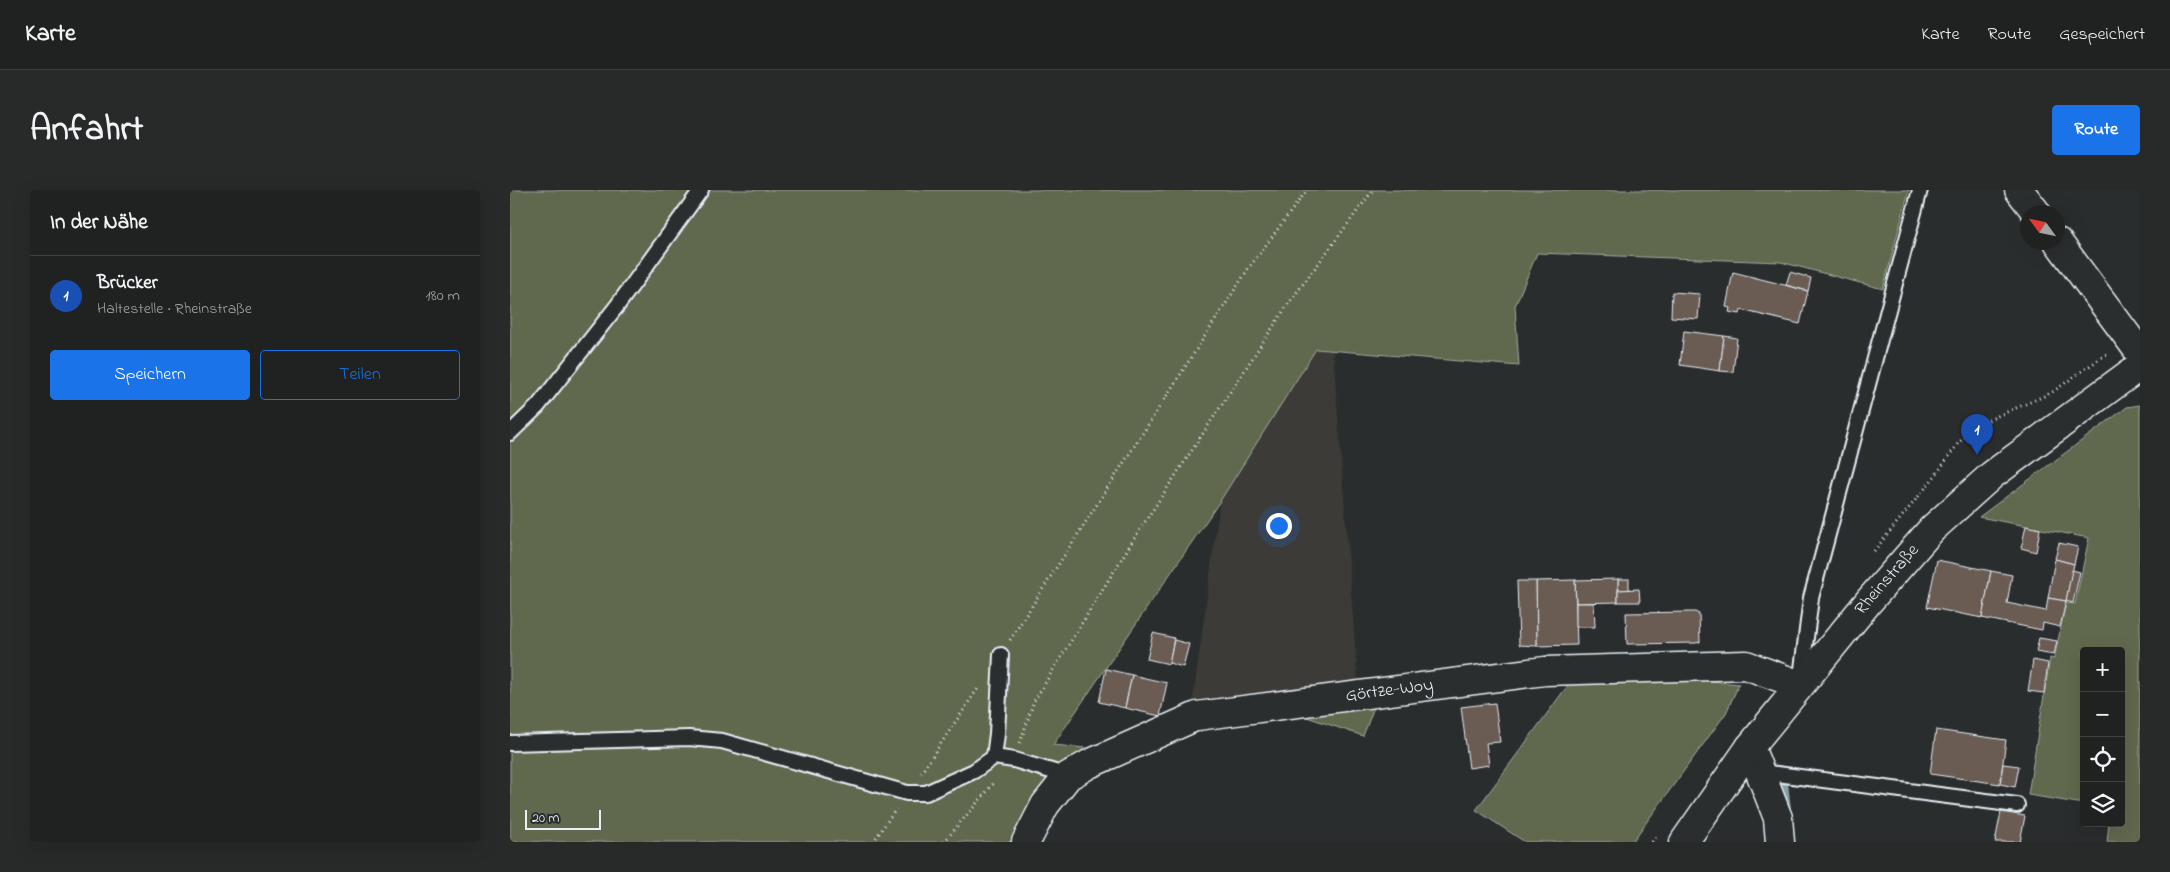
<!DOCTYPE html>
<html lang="de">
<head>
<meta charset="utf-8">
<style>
	:root { --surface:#202222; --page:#282a2a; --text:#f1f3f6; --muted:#a2a4a5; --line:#3d3f40; --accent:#1a73e8 }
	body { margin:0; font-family:"Indie Flower",sans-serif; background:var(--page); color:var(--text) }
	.controls { position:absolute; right:15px; bottom:15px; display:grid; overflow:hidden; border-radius:5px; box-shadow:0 5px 20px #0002 }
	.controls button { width:45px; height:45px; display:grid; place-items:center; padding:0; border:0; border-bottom:1px solid var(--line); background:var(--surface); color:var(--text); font:25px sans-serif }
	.compass { position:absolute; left:1510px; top:15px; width:45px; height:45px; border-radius:50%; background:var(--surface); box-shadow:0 5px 20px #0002; rotate:303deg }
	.scale { position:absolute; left:15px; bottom:12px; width:76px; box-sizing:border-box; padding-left:5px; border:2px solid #e8f1f8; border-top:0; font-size:14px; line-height:18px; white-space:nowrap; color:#e8f1f8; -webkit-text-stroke:4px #2a2d2e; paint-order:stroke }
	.you { position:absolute; left:768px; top:335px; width:18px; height:18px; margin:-12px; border:4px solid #fff; border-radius:50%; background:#1a73e8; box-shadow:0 0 0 8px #1a73e833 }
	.badge { display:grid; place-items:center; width:32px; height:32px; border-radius:50%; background:var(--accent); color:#fff; font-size:16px; font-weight:700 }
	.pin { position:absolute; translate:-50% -41px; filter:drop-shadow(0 1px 2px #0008) }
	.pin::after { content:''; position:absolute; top:26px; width:18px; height:15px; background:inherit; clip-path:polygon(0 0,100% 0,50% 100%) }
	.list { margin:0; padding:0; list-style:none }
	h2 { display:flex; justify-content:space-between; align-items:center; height:65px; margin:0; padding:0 20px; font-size:21px }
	h2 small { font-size:16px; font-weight:400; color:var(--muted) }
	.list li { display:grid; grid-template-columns:32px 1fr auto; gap:15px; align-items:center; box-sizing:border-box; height:80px; padding:0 20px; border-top:1px solid var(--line) }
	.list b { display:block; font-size:19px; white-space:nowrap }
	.list p { margin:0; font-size:16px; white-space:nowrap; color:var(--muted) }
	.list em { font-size:16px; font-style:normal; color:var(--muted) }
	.actions { display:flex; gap:10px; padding:15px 20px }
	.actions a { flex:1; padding:11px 0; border:1px solid var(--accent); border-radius:5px; text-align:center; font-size:18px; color:var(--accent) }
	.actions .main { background:var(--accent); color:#fff }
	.icon { flex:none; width:28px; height:28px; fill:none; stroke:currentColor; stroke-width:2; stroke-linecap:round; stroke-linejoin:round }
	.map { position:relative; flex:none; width:1630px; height:652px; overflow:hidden; border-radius:5px }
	header { display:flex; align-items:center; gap:30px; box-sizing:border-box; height:70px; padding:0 25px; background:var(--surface); border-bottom:1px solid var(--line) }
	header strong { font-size:24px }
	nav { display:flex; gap:28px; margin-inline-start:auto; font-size:18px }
	.intro { display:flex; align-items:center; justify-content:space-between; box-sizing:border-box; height:120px; padding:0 30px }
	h1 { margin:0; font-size:35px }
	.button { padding:12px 22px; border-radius:5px; background:var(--accent); color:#fff; font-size:18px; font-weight:700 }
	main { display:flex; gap:30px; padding:0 30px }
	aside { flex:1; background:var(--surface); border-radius:5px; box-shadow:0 5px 20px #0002 }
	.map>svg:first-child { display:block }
</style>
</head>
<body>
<header>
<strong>Karte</strong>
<nav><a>Karte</a><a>Route</a><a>Gespeichert</a></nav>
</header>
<div class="intro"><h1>Anfahrt</h1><a class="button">Route</a></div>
<main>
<aside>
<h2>In der Nähe<small></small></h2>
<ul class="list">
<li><span class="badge" style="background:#1a4fb4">1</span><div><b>Brücker</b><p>Haltestelle · Rheinstraße</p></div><em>180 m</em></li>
</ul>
<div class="actions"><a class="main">Speichern</a><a>Teilen</a></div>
</aside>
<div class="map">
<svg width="1630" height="652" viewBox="0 0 1630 652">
	<rect width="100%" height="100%" fill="#2a2d2e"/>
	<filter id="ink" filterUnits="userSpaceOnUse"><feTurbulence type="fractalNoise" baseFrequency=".02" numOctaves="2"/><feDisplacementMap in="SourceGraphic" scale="10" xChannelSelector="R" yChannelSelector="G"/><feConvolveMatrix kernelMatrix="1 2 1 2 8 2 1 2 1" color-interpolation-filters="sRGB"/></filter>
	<g filter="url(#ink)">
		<!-- built -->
		<polygon fill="#3e3b39" points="806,159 823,160 848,495 682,516 710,311"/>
		<!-- green -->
		<g fill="#60674e" stroke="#a4aca3">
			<polygon points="0,0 1399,0 1373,99 1271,72 1027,63 1005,116 1009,176 806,159 710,311 543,555 587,559 503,652 0,652"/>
			<polygon points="1630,215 1630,652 1597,652 1599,633 1611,633 1611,461 1574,461 1574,614 1518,605 1540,468 1544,469 1556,413 1565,414 1579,348 1469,327 1617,217"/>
			<polygon points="1171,488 1229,494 1216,523 1122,652 1015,652 966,620 1061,491"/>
			<polygon points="866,512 853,546 785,523"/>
		</g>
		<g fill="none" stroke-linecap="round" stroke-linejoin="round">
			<!-- stream -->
			<polyline stroke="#8a9fa6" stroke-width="8" points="1274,592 1277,620"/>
		</g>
		<!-- building -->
		<g fill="#6b5b53" stroke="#e8f1f8">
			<polygon points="1223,82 1298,101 1290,134 1231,120 1230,124 1219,122 1220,118 1216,117"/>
			<polygon points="1280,82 1301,88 1298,101 1276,95"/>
			<polygon points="1162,102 1190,104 1188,129 1161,127"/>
			<polygon points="1174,141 1214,146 1210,181 1170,175"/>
			<polygon points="1214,146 1227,148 1223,182 1210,181"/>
			<polygon points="1516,336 1530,339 1526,362 1511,358"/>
			<polygon points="1549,353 1568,357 1564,374 1545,369"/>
			<polygon points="1545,369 1564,374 1556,411 1538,408"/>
			<polygon points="1427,370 1481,381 1472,428 1417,417"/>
			<polygon points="1562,380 1570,382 1563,413 1556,411"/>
			<polygon points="1481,381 1502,385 1497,413 1536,421 1538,408 1556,411 1550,437 1533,433 1532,440 1472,428"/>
			<rect x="1108" y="389" width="11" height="11"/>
			<polygon points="1108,389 1108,412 1066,413 1065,390"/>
			<polygon points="1065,390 1067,455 1027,456 1026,391"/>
			<polygon points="1007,391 1026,391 1027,456 1009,455"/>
			<polygon points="1129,399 1130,412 1108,412 1108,400"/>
			<polygon points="1066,413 1084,413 1085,437 1066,437"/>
			<polygon points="1185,422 1189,424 1190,452 1186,453 1117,454 1116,423"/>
			<polygon points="643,443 664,448 659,474 637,469"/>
			<polygon points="1529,448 1547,451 1544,465 1526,462"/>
			<polygon points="664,450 679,454 673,477 659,473"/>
			<polygon points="1523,470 1538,473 1534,503 1518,501"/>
			<polygon points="596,479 622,485 615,518 589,512"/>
			<polygon points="622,485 657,493 650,526 615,518"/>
			<polygon points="985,513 990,552 976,553 979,575 959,578 951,517"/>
			<polygon points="1426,540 1496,550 1490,594 1420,584"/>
			<polygon points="1493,574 1509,576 1505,597 1490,594"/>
			<polygon points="1491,622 1515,626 1510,652 1485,652"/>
		</g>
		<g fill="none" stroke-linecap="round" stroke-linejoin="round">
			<defs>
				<g id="service">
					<polyline points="0,243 28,216 107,116 191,0"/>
					<polyline points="1291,487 1301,408 1410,0"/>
					<polyline points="0,553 179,548 212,551 397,603 416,603 464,581 484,567 504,570 558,586"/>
					<polyline points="484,567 487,544 491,465"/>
					<polyline points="1251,582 1507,615"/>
				</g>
				<g id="minor">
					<polyline points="1509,0 1526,22"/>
					<polyline points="1548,52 1630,163"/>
					<polyline points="1240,557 1268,628 1270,652"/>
					<path id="s1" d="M516,652L535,615L558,586L579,574L687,526L1035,481L1236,475L1290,495"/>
				</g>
				<g id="secondary">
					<path id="s2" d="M1174,652L1240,557L1359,411L1422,339L1482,285L1630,176"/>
				</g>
			</defs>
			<!-- service casing -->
			<use href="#service" stroke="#e8f1f8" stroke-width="18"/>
			<!-- minor casing -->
			<use href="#minor" stroke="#e8f1f8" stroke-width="31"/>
			<!-- secondary casing -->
			<use href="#secondary" stroke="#e8f1f8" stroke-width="31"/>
			<!-- path -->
			<g stroke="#e8f1f8" stroke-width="3" stroke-dasharray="1 4" stroke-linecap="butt">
				<polyline points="1364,361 1425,286 1449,252 1476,231 1541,203 1598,163"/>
				<polyline points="500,450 738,79 797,0"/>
				<polyline points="510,553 524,511 625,347 776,117 863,0"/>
				<polyline points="411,583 469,497"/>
				<polyline points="363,652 386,619"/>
				<polyline points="434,652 484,593"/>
				<polyline points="1142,652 1148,644"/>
			</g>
			<!-- service -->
			<use href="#service" stroke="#2a2d2e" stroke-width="14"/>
			<!-- minor -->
			<use href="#minor" stroke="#2a2d2e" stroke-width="28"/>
			<!-- secondary -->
			<use href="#secondary" stroke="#2a2d2e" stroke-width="28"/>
		</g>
	</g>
	<g text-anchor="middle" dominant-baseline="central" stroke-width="4.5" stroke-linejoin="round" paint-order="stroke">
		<!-- street labels -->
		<g font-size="18" fill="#e8f1f8" stroke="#2a2d2e">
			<text stroke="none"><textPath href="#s2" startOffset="332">Rheinstraße</textPath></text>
			<text stroke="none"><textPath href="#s1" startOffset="415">Görtze-Woy</textPath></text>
		</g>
	</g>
</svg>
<div class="controls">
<button>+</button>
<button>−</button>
<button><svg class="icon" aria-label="locate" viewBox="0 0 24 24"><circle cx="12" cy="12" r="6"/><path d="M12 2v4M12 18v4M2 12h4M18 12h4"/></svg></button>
<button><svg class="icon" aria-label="layers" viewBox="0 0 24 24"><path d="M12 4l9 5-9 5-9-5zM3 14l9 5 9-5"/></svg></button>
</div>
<svg class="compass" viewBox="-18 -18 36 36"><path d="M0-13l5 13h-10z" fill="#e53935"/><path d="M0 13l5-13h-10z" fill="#a2a4a5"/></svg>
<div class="scale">20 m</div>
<div class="you"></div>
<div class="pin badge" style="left:1467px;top:265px;background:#1a4fb4">1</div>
</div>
</main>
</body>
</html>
